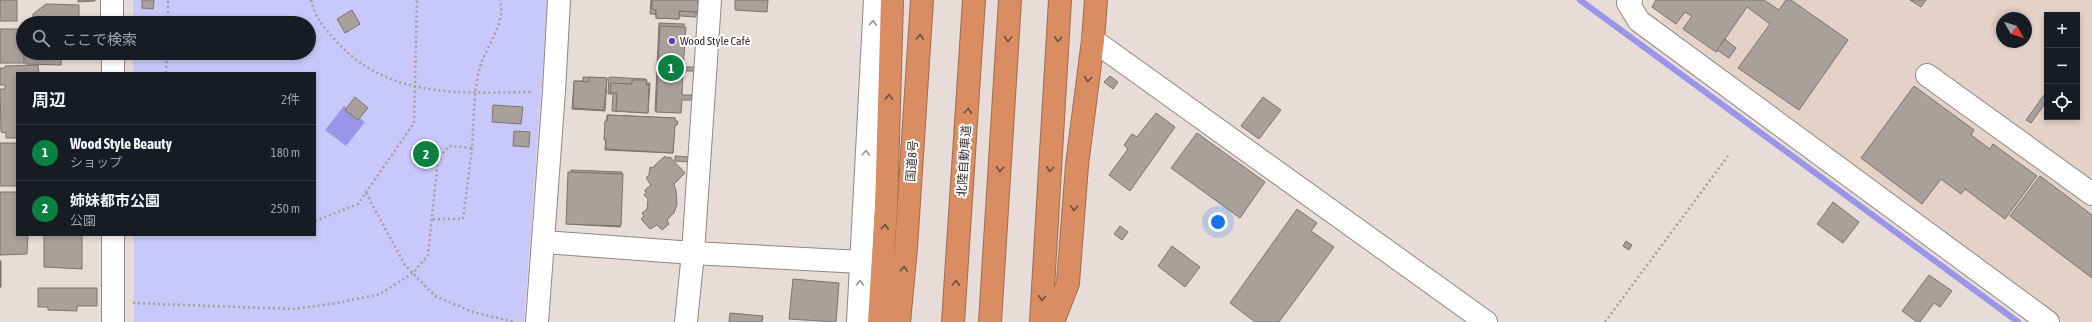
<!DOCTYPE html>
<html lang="ja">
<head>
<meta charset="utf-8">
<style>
	:root { --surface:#171b24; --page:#20242c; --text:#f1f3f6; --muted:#9ea1a6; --line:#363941; --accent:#0b8043 }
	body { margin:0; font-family:"Asap Condensed","Noto Sans JP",sans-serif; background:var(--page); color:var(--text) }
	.controls { position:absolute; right:12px; top:12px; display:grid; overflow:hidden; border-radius:0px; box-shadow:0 2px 6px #0003 }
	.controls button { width:36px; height:36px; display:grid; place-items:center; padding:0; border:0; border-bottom:1px solid var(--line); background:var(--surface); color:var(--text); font:20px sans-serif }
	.compass { position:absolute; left:1996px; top:12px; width:36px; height:36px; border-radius:50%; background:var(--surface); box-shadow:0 2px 6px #0003; rotate:129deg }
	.you { position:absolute; left:1218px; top:222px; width:14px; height:14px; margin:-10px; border:3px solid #fff; border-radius:50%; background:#1a73e8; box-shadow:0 0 0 6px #1a73e833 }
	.badge { display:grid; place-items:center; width:26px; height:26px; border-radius:50%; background:var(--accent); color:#fff; font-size:13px; font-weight:700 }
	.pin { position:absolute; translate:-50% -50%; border:2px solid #fff; box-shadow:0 1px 4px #0006 }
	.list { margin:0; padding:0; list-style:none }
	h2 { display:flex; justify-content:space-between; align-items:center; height:52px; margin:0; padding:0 16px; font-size:17px }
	h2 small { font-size:13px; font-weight:400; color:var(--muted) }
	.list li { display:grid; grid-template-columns:26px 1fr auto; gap:12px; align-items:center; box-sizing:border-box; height:56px; padding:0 16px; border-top:1px solid var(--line) }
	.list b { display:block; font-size:15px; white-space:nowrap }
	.list p { margin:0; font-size:13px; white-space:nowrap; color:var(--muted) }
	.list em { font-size:13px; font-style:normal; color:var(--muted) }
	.icon { flex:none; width:22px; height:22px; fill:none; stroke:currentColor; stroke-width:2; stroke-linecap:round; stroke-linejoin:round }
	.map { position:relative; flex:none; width:2092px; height:322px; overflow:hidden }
	.search { position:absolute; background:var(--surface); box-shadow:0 2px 6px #0003; left:16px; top:16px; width:300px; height:44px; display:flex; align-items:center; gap:10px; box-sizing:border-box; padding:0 14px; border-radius:22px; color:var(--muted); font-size:15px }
	.panel { position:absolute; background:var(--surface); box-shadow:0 2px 6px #0003; left:16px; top:72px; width:300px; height:164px; border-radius:0px }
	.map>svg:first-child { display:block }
</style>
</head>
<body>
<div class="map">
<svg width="2092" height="322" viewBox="0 0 2092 322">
	<rect width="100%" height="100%" fill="#e7dcd7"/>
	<!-- built -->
	<path fill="#e4d1c8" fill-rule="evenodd" d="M1660,0H2092V322H2064L1662,21ZM2047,15H2077V117H2047ZM2002,18H2026V42H2002Z"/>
	<!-- green -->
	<polygon fill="#c9c8fa" points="133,0 548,0 524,322 134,322 134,235 315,235 315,73 133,73 133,53 309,53 309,23 133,23"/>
	<!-- water -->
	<polygon fill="#9a95e8" points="344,106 365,122 346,146 325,130"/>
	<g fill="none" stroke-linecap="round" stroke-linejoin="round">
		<!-- stream -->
		<polyline stroke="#9a95e8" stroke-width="6" points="1580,0 2018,322"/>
	</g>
	<!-- building -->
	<g fill="#aaa09b" stroke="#7d736e">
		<rect x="0" y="0" width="17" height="21"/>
		<polygon points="78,0 95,0 95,1 78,2"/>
		<polygon points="142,0 154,0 153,9 142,8"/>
		<polygon points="651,0 697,0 696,17 650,14"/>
		<polygon points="652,0 698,0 698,12 679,11 679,19 656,18 656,10 652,9"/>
		<polygon points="652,0 698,0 698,12 679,11 679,19 656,18 656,10 652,9"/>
		<polygon points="735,0 768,0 767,12 735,10"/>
		<polygon points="1656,0 1764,0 1779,10 1786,0 1791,0 1848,40 1799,110 1738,68 1770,24 1747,7 1716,52 1683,29 1692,16 1685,12 1676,24 1652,7"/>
		<polygon points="1910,0 1926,0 1921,7"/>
		<polygon points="46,4 79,5 79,23 33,23 33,14"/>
		<polygon points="352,10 360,24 345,33 337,19"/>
		<polygon points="659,23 684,24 680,112 655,111"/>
		<polygon points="660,26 686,27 685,38 695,38 695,43 685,43 683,67 694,67 693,71 683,71 682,95 692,95 692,100 682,100 681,113 656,112"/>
		<polygon points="0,29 23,29 24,63 0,63"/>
		<polygon points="1725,39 1736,48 1729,58 1717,50"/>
		<polygon points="25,53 61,53 61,65 25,64"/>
		<polygon points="38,65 39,73 17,73 17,138 6,138 6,133 1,132 0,89 5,89 5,85 0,85 0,68 5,68 5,66"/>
		<polygon points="1110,76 1118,82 1113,89 1104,82"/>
		<polygon points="583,77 607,78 605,111 572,109 574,81 583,81"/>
		<polygon points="589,77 607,78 604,110 573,108 574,81 589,82"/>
		<polygon points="609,77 646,79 646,83 650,83 648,113 612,111 613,94 608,94"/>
		<polygon points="632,80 647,80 646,85 649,85 648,113 616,111 617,93 610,93 611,83 632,84"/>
		<polygon points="1914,86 1974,130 1971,135 1990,149 1993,144 2037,176 2005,219 1965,189 1961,194 1941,179 1922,204 1861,158"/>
		<polygon points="2047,91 2047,101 2031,123 2026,120"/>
		<polygon points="355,97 368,108 358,120 345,110"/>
		<polygon points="1263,97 1281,110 1259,139 1241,126"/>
		<polygon points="493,105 523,107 521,124 492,122"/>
		<polygon points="1156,113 1175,127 1130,191 1109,175 1128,149 1124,145 1132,134 1137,137"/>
		<polygon points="607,115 675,118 673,153 605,150"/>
		<polygon points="608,115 675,118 675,121 678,121 677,125 675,125 673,153 606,149 606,140 604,140 605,121 607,121"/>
		<polygon points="514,131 530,132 529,147 513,146"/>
		<polygon points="1197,133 1265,182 1240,218 1171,168"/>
		<rect x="0" y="143" width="17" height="43"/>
		<polygon points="665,156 667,158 670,157 685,173 674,184 676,191 677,204 674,213 667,220 669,224 662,230 657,225 650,229 641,219 644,216 642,213 647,209 648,199 644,195 646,193 645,190 651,185 646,178 649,175 650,167 652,168"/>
		<polygon points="675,156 691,157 691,162 675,161"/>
		<polygon points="571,170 622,172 620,227 567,224"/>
		<polygon points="568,172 623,174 621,226 566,224"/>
		<polygon points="2040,176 2092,215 2092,278 2010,216"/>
		<polygon points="0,192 17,192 17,235 28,235 27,254 0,255"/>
		<polygon points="1833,202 1859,222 1843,243 1817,224"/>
		<polygon points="1297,209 1317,223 1311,231 1334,247 1279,322 1255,322 1230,303"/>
		<polygon points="1120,226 1128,232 1122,240 1114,234"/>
		<polygon points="82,235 82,269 44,267 44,235"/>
		<polygon points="1626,241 1632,245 1629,250 1623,246"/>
		<polygon points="1172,246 1200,267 1185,287 1158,266"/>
		<rect x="0" y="261" width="1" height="26"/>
		<polygon points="1929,275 1952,291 1940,307 1934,303 1920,322 1917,322 1902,311"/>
		<polygon points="793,279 839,283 836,322 789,319"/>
		<polygon points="38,288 97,288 97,306 77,306 77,311 48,310 48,307 38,307"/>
		<polygon points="730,313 763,316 762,322 729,322"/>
	</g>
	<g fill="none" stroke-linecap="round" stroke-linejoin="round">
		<defs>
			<g id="street">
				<polyline points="112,0 112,23"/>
				<polyline points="1631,0 1628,3 1639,21 2048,322"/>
				<polyline points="1093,40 1486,322"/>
				<polyline points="113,53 113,73"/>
				<polyline points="1927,75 2092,194"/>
				<polyline points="544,242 693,253 861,262"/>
				<polyline points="113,322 113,235"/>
				<polyline points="537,322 554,91 559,0"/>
				<polyline points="686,322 693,253 710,0"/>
				<polyline points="858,322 875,0"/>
			</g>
			<g id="highway">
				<polyline points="879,322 886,209 892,0"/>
				<polyline points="899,322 906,248 922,0"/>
				<polyline points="953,322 974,0"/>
				<polyline points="990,322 1010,0"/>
				<polyline points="1041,322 1060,0"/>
				<polyline points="1053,322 1068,283 1077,165 1093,40 1096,0"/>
			</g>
		</defs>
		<!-- street casing -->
		<use href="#street" stroke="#918883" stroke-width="24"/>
		<!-- highway casing -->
		<use href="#highway" stroke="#a06c4f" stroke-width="24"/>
		<!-- path -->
		<g stroke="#a79e9a" stroke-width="2.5" stroke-dasharray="2 3" stroke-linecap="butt">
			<path d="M311,0C317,21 322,25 336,41C388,99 461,93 532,92"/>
			<polyline points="168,23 168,0"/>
			<polyline points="166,73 167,53"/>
			<polyline points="366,193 405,265 435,296 473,312 515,322"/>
			<polyline points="433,219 463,219 472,148"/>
			<polyline points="315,221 358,204 414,123 417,0"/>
			<path d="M133,303L292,309L338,303L380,294L413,273L428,255L438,159L449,146L472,148C474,123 473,84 482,61C489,43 506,21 500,0"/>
			<polyline points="1605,322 1728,156"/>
		</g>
		<!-- street -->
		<use href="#street" stroke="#fff" stroke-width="22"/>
		<!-- highway -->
		<use href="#highway" stroke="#da8d62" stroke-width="22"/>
	</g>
	<!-- one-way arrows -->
	<defs><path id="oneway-chevron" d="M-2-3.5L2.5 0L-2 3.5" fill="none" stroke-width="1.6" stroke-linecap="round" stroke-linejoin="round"/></defs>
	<g stroke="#999796">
		<use href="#oneway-chevron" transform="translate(873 23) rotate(-87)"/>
		<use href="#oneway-chevron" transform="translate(866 153) rotate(-87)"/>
		<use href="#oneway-chevron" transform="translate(860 283) rotate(-88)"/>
	</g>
	<g stroke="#6d503f">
		<use href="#oneway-chevron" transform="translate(920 37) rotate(-87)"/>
		<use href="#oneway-chevron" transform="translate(1008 39) rotate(93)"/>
		<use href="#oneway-chevron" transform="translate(1058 39) rotate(94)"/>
		<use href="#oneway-chevron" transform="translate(1088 79) rotate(97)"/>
		<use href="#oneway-chevron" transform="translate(889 97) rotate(-88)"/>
		<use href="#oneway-chevron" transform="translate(968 111) rotate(-86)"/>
		<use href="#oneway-chevron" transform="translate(1000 169) rotate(94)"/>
		<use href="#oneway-chevron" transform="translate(1050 169) rotate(94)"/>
		<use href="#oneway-chevron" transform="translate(1074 208) rotate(94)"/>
		<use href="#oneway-chevron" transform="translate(885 227) rotate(-86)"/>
		<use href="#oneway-chevron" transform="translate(904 269) rotate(-84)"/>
		<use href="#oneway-chevron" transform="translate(956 283) rotate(-86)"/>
		<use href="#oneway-chevron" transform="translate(1042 298) rotate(94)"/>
	</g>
	<!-- markers -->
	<circle fill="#5943bb" stroke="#fff" stroke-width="1.5" cx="672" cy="41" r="4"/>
	<g text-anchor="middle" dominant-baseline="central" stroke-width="4" stroke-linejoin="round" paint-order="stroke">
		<!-- poi labels -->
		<g font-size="12" fill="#332f2c" stroke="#fff" text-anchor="start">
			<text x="680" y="41">Wood Style Café</text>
		</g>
		<!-- street labels -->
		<g font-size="12" fill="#332f2c" stroke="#fff">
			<text transform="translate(912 161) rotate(-86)">国道8号</text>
			<text transform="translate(964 161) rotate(-86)">北陸自動車道</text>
		</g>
	</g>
</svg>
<div class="controls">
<button>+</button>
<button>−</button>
<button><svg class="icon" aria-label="locate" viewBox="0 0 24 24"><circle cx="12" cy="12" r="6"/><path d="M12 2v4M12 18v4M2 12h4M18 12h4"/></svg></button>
</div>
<svg class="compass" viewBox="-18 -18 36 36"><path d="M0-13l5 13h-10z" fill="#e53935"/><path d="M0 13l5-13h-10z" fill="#9ea1a6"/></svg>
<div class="you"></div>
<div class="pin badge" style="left:671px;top:68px">1</div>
<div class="pin badge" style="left:426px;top:154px">2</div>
<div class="search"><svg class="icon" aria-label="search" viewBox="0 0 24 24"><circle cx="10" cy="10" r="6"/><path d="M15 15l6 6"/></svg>ここで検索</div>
<section class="panel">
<h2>周辺<small>2件</small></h2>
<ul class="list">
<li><span class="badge">1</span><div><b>Wood Style Beauty</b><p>ショップ</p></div><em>180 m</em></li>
<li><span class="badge">2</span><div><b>姉妹都市公園</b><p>公園</p></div><em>250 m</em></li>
</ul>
</section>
</div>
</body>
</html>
